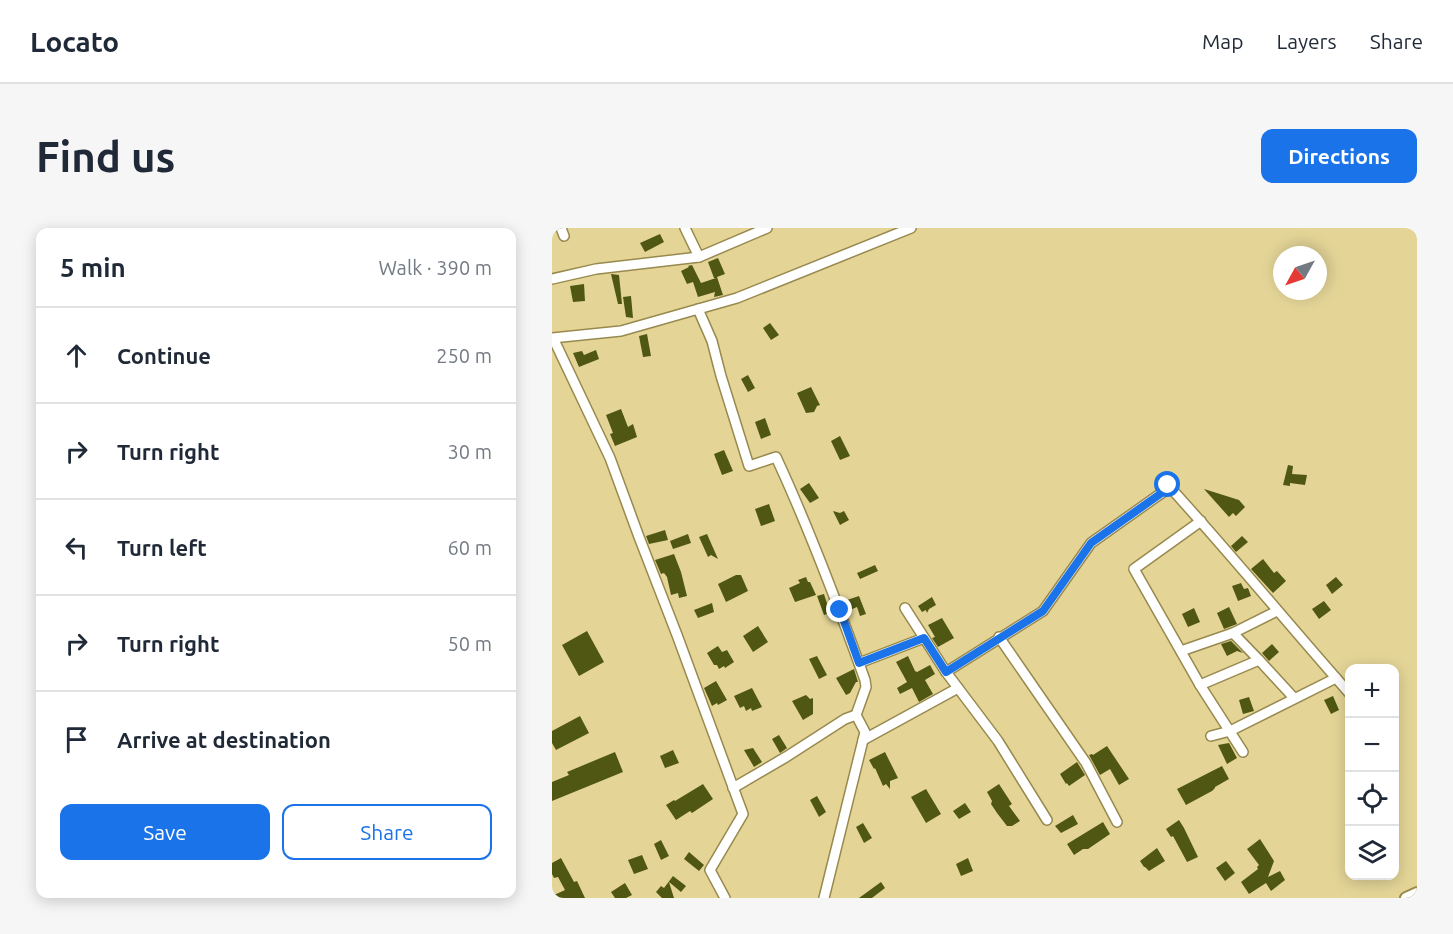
<!DOCTYPE html>
<html lang="en">
<head>
<meta charset="utf-8">
<style>
	:root { --surface:#fff; --page:#f6f6f7; --text:#1f2937; --muted:#747a83; --line:#e0e1e3; --accent:#1a73e8 }
	body { margin:0; font-family:Ubuntu,sans-serif; background:var(--page); color:var(--text) }
	.controls { position:absolute; right:18px; bottom:18px; display:grid; overflow:hidden; border-radius:12px; box-shadow:0 3px 15px #0003 }
	.controls button { width:54px; height:54px; display:grid; place-items:center; padding:0; border:0; border-bottom:2px solid var(--line); background:var(--surface); color:var(--text); font:30px sans-serif }
	.compass { position:absolute; left:721px; top:18px; width:54px; height:54px; border-radius:50%; background:var(--surface); box-shadow:0 3px 15px #0003; rotate:230deg }
	.stop { position:absolute; width:18px; height:18px; margin:-14px; border:4px solid #1a73e8; border-radius:50%; background:#fff }
	.stop.end { background:#1a73e8; border-color:#fff; box-shadow:0 2px 6px #0008 }
	.list { margin:0; padding:0; list-style:none }
	h2 { display:flex; justify-content:space-between; align-items:center; height:78px; margin:0; padding:0 24px; font-size:26px }
	h2 small { font-size:20px; font-weight:400; color:var(--muted) }
	.list li { display:grid; grid-template-columns:39px 1fr auto; gap:18px; align-items:center; box-sizing:border-box; height:96px; padding:0 24px; border-top:2px solid var(--line) }
	.list b { display:block; font-size:22px; white-space:nowrap }
	.list em { font-size:20px; font-style:normal; color:var(--muted) }
	.actions { display:flex; gap:12px; padding:18px 24px }
	.actions a { flex:1; padding:14px 0; border:2px solid var(--accent); border-radius:12px; text-align:center; font-size:21px; color:var(--accent) }
	.actions .main { background:var(--accent); color:#fff }
	.icon { flex:none; width:33px; height:33px; fill:none; stroke:currentColor; stroke-width:2; stroke-linecap:round; stroke-linejoin:round }
	.map { position:relative; flex:none; width:865px; height:670px; overflow:hidden; border-radius:12px }
	header { display:flex; align-items:center; gap:36px; box-sizing:border-box; height:84px; padding:0 30px; background:var(--surface); border-bottom:2px solid var(--line) }
	header strong { font-size:28px }
	nav { display:flex; gap:33px; margin-inline-start:auto; font-size:21px }
	.intro { display:flex; align-items:center; justify-content:space-between; box-sizing:border-box; height:144px; padding:0 36px }
	h1 { margin:0; font-size:42px }
	.button { padding:15px 27px; border-radius:12px; background:var(--accent); color:#fff; font-size:21px; font-weight:700 }
	main { display:flex; gap:36px; padding:0 36px }
	aside { flex:1; background:var(--surface); border-radius:12px; box-shadow:0 3px 15px #0003 }
	.map>svg:first-child { display:block }
</style>
</head>
<body>
<header>
<strong>Locato</strong>
<nav><a>Map</a><a>Layers</a><a>Share</a></nav>
</header>
<div class="intro"><h1>Find us</h1><a class="button">Directions</a></div>
<main>
<aside>
<h2>5 min<small>Walk · 390 m</small></h2>
<ul class="list">
<li><svg class="icon" aria-label="ahead" viewBox="0 0 24 24"><path d="M12 20V5M6 11l6-6 6 6"/></svg><div><b>Continue</b></div><em>250 m</em></li>
<li><svg class="icon" aria-label="right" viewBox="0 0 24 24"><path d="M7 20v-9h11M14 6l5 5-5 5"/></svg><div><b>Turn right</b></div><em>30 m</em></li>
<li><svg class="icon" aria-label="left" viewBox="0 0 24 24"><path d="M17 20v-9H6M10 6l-5 5 5 5"/></svg><div><b>Turn left</b></div><em>60 m</em></li>
<li><svg class="icon" aria-label="right" viewBox="0 0 24 24"><path d="M7 20v-9h11M14 6l5 5-5 5"/></svg><div><b>Turn right</b></div><em>50 m</em></li>
<li><svg class="icon" aria-label="arrive" viewBox="0 0 24 24"><path d="M6 21V4h12l-3 4 3 4H6"/></svg><div><b>Arrive at destination</b></div></li>
</ul>
<div class="actions"><a class="main">Save</a><a>Share</a></div>
</aside>
<div class="map">
<svg width="865" height="670" viewBox="0 0 865 670">
	<rect width="100%" height="100%" fill="#e4d597"/>
	<!-- building -->
	<g fill="#4f5713">
		<polygon points="108,6 112,14 93,24 88,15"/>
		<polygon points="166,30 173,46 165,49 171,67 162,69 163,64 146,69 141,54 135,56 129,43 137,39 136,38 140,37 149,55 164,50 162,50 156,34"/>
		<polygon points="59,46 67,47 70,76 66,76"/>
		<polygon points="32,56 33,73 21,74 18,58"/>
		<polygon points="79,68 81,90 74,89 71,69"/>
		<polygon points="218,95 227,107 219,112 211,100"/>
		<polygon points="95,106 99,128 91,129 87,108"/>
		<polygon points="44,122 47,131 27,139 21,125 30,123 32,127"/>
		<polygon points="196,147 203,160 196,164 189,151"/>
		<polygon points="259,159 268,177 265,178 262,184 254,185 245,165"/>
		<polygon points="69,181 76,199 81,196 85,209 63,218 58,206 61,205 54,187"/>
		<polygon points="213,190 219,207 209,211 203,194"/>
		<polygon points="288,208 298,228 288,232 279,213"/>
		<polygon points="172,222 181,243 170,247 162,226"/>
		<polygon points="736,237 741,238 740,246 755,247 753,257 738,255 738,258 731,257"/>
		<polygon points="257,255 267,270 258,275 248,261"/>
		<polygon points="652,261 687,272 693,279 684,288 681,285 677,289"/>
		<polygon points="217,276 223,293 209,298 203,281"/>
		<polygon points="281,283 288,285 292,283 297,292 288,297"/>
		<polygon points="113,302 116,312 97,316 94,308"/>
		<polygon points="136,306 139,315 121,321 118,313"/>
		<polygon points="155,306 166,331 159,327 156,329 147,309"/>
		<polygon points="690,308 696,314 684,324 679,318"/>
		<polygon points="122,326 129,344 135,368 127,370 126,365 119,367 115,349 112,345 109,346 103,332"/>
		<polygon points="711,331 722,345 725,343 734,353 721,365 699,341"/>
		<polygon points="323,337 326,343 308,351 305,345"/>
		<polygon points="184,347 189,347 196,363 174,374 166,356"/>
		<polygon points="254,349 256,354 258,354 264,367 243,374 237,360 248,355 246,352"/>
		<polygon points="784,349 791,357 780,366 774,357"/>
		<polygon points="689,355 692,361 696,360 699,368 686,373 680,358"/>
		<polygon points="272,366 278,385 272,387 265,368"/>
		<polygon points="307,368 314,386 308,388 305,379 298,382 295,372"/>
		<polygon points="380,369 384,377 377,381 375,385 374,382 370,384 366,378"/>
		<polygon points="772,373 779,382 767,391 760,381"/>
		<polygon points="160,375 162,384 146,390 142,382"/>
		<polygon points="677,379 685,396 672,401 665,385"/>
		<polygon points="642,380 648,394 636,399 630,386"/>
		<polygon points="390,390 402,410 386,419 380,410 383,409 376,397"/>
		<polygon points="206,398 216,414 201,424 191,408"/>
		<polygon points="35,403 52,434 27,448 10,417"/>
		<polygon points="679,413 691,425 685,423 675,428 669,416"/>
		<polygon points="720,416 727,424 717,433 710,425"/>
		<polygon points="166,418 170,424 175,422 182,434 173,440 172,438 167,441 165,437 162,437 155,425"/>
		<polygon points="265,428 275,447 267,451 257,431"/>
		<polygon points="356,428 363,443 365,444 378,437 383,446 373,452 381,466 367,474 360,460 348,466 345,460 355,454 344,434"/>
		<polygon points="302,441 306,454 304,454 298,465 294,467 284,450"/>
		<polygon points="164,453 175,472 166,477 165,475 160,478 152,460"/>
		<polygon points="200,460 210,479 200,483 199,480 194,483 192,478 188,480 182,468"/>
		<polygon points="254,467 258,471 261,470 261,486 251,492 240,473"/>
		<polygon points="781,468 787,482 779,486 772,472"/>
		<polygon points="697,469 702,483 691,486 687,472"/>
		<polygon points="28,488 37,505 4,522 0,515 0,503"/>
		<polygon points="227,507 235,520 228,525 220,511"/>
		<polygon points="677,515 685,530 675,536 666,517"/>
		<polygon points="555,518 577,551 567,557 558,541 548,547 537,527 540,526 541,527"/>
		<polygon points="201,520 210,534 202,539 192,522"/>
		<polygon points="121,522 127,535 113,540 108,528"/>
		<polygon points="63,524 71,544 0,573 0,554 17,547 15,544"/>
		<polygon points="333,524 346,550 338,553 338,561 334,556 331,558 323,540 322,541 317,532"/>
		<polygon points="525,534 533,547 517,558 515,555 514,556 508,546"/>
		<polygon points="670,538 677,551 663,559 663,560 660,563 634,577 625,561"/>
		<polygon points="151,556 161,571 140,585 138,583 124,592 114,577 122,572 123,573"/>
		<polygon points="447,556 460,576 457,578 468,593 460,598 455,598 445,585 439,576 440,573 435,564"/>
		<polygon points="374,561 389,586 374,595 359,569"/>
		<polygon points="265,568 274,584 267,589 258,572"/>
		<polygon points="413,575 419,584 407,591 401,583"/>
		<polygon points="521,587 526,596 509,605 503,598"/>
		<polygon points="627,592 632,600 646,629 635,634 621,608 619,609 614,601"/>
		<polygon points="551,594 558,606 536,621 531,621 522,627 515,616"/>
		<polygon points="311,595 320,610 312,615 304,599"/>
		<polygon points="708,611 722,633 716,649 728,643 733,652 719,663 714,655 697,666 689,654 706,641 705,639 707,637 695,621"/>
		<polygon points="109,612 117,628 109,632 102,616"/>
		<polygon points="605,620 613,633 597,643 593,639 592,639 588,633"/>
		<polygon points="137,624 152,637 147,643 132,631"/>
		<polygon points="90,627 96,641 82,646 76,632"/>
		<polygon points="9,630 22,654 25,653 33,670 0,670 0,668 13,662 6,649 2,650 0,646 0,635"/>
		<polygon points="416,630 421,643 409,648 404,636"/>
		<polygon points="674,633 683,645 673,653 664,640"/>
		<polygon points="121,648 134,658 129,664 117,654 122,670 110,670 104,664 109,658 112,660"/>
		<polygon points="329,654 333,660 320,670 307,670"/>
		<polygon points="73,655 80,667 74,670 63,670 59,664"/>
	</g>
	<g fill="none" stroke-linecap="round" stroke-linejoin="round">
		<defs>
			<g id="minor">
				<polyline points="9,0 12,8"/>
				<polyline points="133,0 147,29"/>
				<polyline points="0,51 44,41 147,29 215,0"/>
				<path d="M146,81L160,113L169,148L197,238L224,229C258,302 286,377 313,452L314,459L304,487L313,504L272,670"/>
				<polyline points="0,110 69,103 185,70 359,0"/>
				<polyline points="3,114 58,230 87,309 125,407 191,586 158,642 173,670"/>
				<polyline points="649,293 582,341 648,457 691,524"/>
				<polyline points="353,380 394,444 446,513 495,592"/>
				<polyline points="681,405 725,383"/>
				<polyline points="447,409 534,535 565,594"/>
				<polyline points="629,423 681,405 707,432"/>
				<polyline points="307,435 372,410"/>
				<path d="M394,444L491,383L539,315L611,264L616,257C678,325 737,397 798,466"/>
				<polyline points="648,457 707,432 742,470"/>
				<polyline points="659,508 678,503 784,450"/>
				<polyline points="311,512 406,460"/>
				<polyline points="181,560 234,529 293,491 304,487"/>
			</g>
			<polyline id="major" points="854,670 865,665"/>
		</defs>
		<!-- minor casing -->
		<use href="#minor" stroke="#98894e" stroke-width="12"/>
		<!-- major casing -->
		<use href="#major" stroke="#98894e" stroke-width="14"/>
		<!-- minor -->
		<use href="#minor" stroke="#fff" stroke-width="9"/>
		<!-- major -->
		<use href="#major" stroke="#fff" stroke-width="10"/>
	</g>
	<g fill="none" stroke-linecap="round" stroke-linejoin="round">
		<!-- route -->
		<polyline stroke="#1a73e8" stroke-width="8" points="288,382 307,435 372,410 394,444 491,383 539,315 611,264 616,257"/>
	</g>
</svg>
<div class="controls">
<button>+</button>
<button>−</button>
<button><svg class="icon" aria-label="locate" viewBox="0 0 24 24"><circle cx="12" cy="12" r="6"/><path d="M12 2v4M12 18v4M2 12h4M18 12h4"/></svg></button>
<button><svg class="icon" aria-label="layers" viewBox="0 0 24 24"><path d="M12 4l9 5-9 5-9-5zM3 14l9 5 9-5"/></svg></button>
</div>
<svg class="compass" viewBox="-18 -18 36 36"><path d="M0-13l5 13h-10z" fill="#e53935"/><path d="M0 13l5-13h-10z" fill="#747a83"/></svg>
<div class="stop" style="left:616px;top:257px"></div>
<div class="stop end" style="left:288px;top:382px"></div>
</div>
</main>
</body>
</html>
